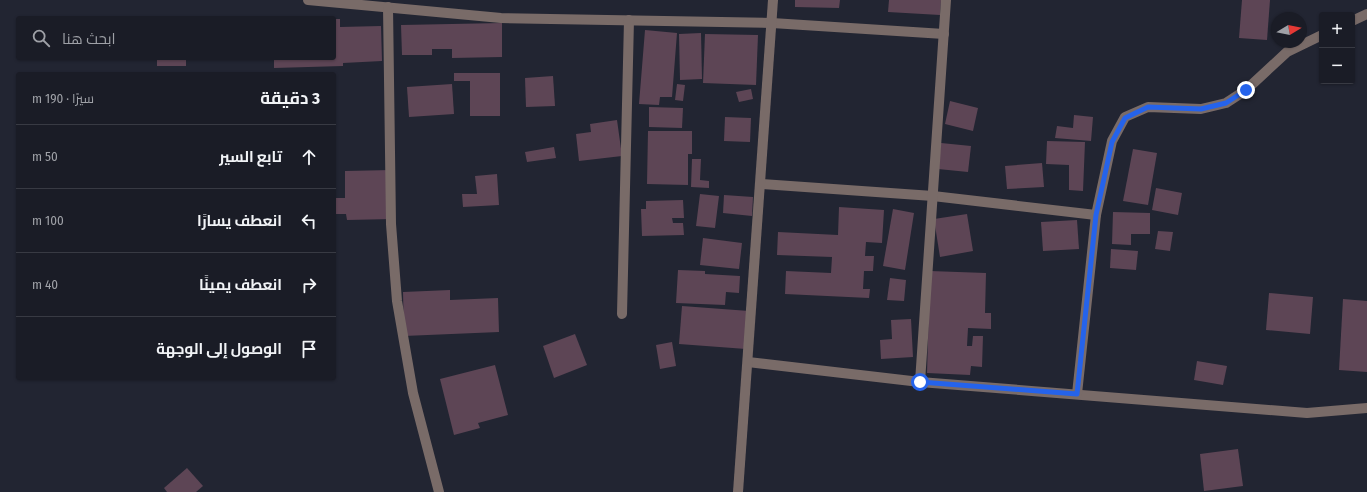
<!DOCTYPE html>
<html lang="ar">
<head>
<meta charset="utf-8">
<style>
	:root { --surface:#1a1c26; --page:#23252e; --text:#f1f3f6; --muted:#9fa1a7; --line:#383a43 }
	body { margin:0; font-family:"Fira Sans Condensed",Cairo,sans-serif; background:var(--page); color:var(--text); direction:rtl }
	.controls { position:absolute; right:12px; top:12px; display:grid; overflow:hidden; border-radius:4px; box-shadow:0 1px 3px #0004 }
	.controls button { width:36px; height:36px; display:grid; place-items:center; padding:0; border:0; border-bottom:1px solid var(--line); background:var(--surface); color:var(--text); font:20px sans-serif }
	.compass { position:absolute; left:1271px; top:12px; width:36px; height:36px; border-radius:50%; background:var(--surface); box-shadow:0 1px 3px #0004; rotate:80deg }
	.stop { position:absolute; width:12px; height:12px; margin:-9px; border:3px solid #2563eb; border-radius:50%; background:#fff }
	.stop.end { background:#2563eb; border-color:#fff; box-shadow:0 1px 4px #0008 }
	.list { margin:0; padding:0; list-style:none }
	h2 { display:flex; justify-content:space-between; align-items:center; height:52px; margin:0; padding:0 16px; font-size:17px }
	h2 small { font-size:13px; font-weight:400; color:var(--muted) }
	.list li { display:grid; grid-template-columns:26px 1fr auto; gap:12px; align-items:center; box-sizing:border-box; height:64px; padding:0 16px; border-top:1px solid var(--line) }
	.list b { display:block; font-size:15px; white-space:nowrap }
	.list em { font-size:13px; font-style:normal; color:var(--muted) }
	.icon { flex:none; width:22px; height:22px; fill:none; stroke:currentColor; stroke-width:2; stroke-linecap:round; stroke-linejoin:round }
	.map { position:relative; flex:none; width:1367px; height:492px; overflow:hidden; direction:ltr }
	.search { position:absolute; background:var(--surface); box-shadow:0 1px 3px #0004; left:16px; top:16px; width:320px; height:44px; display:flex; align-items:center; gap:10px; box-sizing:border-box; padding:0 14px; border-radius:4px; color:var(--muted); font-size:15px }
	.panel { position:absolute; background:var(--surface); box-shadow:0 1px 3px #0004; left:16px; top:72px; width:320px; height:308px; border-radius:4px; direction:rtl }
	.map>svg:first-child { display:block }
</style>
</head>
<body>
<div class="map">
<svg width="1367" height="492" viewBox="0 0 1367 492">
	<rect width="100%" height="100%" fill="#222532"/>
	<!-- building -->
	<g fill="#5d4555">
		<polygon points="795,0 840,0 839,8 795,7"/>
		<polygon points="889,0 941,0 940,15 888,12"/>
		<polygon points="1242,0 1270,0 1267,40 1239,38"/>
		<rect x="146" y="16" width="40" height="2"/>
		<polygon points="334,19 340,19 340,27 381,26 382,61 343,63 343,66 274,68 274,58 334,58"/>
		<polygon points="502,23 502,57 452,58 452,49 432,49 432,55 402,55 401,25"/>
		<polygon points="645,30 677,33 672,97 660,97 659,105 639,104"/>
		<polygon points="701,33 702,79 680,80 679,34"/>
		<polygon points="705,34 758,35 756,85 703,83"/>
		<rect x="157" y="58" width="29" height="8"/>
		<polygon points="454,73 500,73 500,116 470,116 470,81 454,81"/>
		<polygon points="553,76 555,106 526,107 525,78"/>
		<polygon points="452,84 454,114 409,117 407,87"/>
		<polygon points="677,84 685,85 683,101 675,100"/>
		<polygon points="751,89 753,99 739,102 736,92"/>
		<polygon points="950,101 978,108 973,131 945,124"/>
		<polygon points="649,107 683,108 682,128 649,127"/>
		<polygon points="1074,115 1093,117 1091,141 1055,138 1057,126 1073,128"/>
		<polygon points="725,117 751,118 750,142 724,141"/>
		<polygon points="617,120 622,156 579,161 576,134 591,132 590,124"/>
		<polygon points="648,131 692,131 692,154 688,154 688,185 647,184"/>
		<polygon points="1047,141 1085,142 1083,191 1069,190 1069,165 1046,164"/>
		<polygon points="941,143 971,146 968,172 938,169"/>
		<polygon points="554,147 556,158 527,162 525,152"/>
		<polygon points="1133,149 1157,153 1148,205 1123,201"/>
		<polygon points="692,159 701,159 700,180 709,181 709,188 691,187"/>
		<polygon points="1042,163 1044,187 1007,189 1005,166"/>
		<polygon points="392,170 393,219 347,220 346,214 334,214 334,198 345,198 345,171"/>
		<polygon points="497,174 499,205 463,207 462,194 477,194 475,176"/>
		<polygon points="1156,188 1182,193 1178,215 1152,210"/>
		<polygon points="700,194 719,196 715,228 696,226"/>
		<polygon points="724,195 753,197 752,216 723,213"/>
		<polygon points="683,200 684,218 672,218 673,223 683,223 684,235 642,236 641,209 646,209 646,201"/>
		<polygon points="839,207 884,210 882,243 866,242 865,256 874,256 873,271 864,271 863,289 870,289 869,298 785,294 786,271 831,273 832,257 777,255 778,232 838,235"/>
		<polygon points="893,209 914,213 905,270 883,266"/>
		<polygon points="1113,212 1150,213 1150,234 1131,234 1131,245 1112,244"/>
		<polygon points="967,214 973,251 940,257 934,219"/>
		<polygon points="1077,220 1079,249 1043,251 1041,222"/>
		<polygon points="1158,231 1173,232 1170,251 1155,249"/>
		<polygon points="703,238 742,243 739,269 700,265"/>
		<polygon points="1111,249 1138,251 1136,270 1110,268"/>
		<polygon points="678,270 705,271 705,274 740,276 739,293 726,292 725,305 676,303"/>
		<polygon points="930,271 986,273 985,313 991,313 991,329 968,328 967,346 972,346 973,336 983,336 982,367 971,366 970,375 927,373"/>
		<polygon points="890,278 906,280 904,301 887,300"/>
		<polygon points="450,290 450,300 498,298 499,332 404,336 403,292"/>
		<polygon points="1269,293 1313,297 1310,334 1266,330"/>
		<polygon points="1343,299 1367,301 1367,372 1339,370"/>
		<polygon points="682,306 749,311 746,349 679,344"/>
		<polygon points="911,319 913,357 881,359 880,340 892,339 891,320"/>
		<polygon points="575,334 587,365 554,378 543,346"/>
		<polygon points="672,342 676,366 660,369 656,345"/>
		<polygon points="1197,361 1227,366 1223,385 1194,380"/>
		<polygon points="495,365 508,415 478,423 480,428 454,435 440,379"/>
		<polygon points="1238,449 1243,486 1204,491 1200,454"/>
		<polygon points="187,468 203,486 196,492 167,492 164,488"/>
	</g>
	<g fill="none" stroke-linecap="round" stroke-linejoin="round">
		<!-- minor -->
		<g stroke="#796b68" stroke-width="10">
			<polyline points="308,0 501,18 772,23 944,34"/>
			<polyline points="388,7 391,224 397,301 413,393 439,492"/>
			<polyline points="1352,21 1367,14"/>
			<polyline points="761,184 933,196 1096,215"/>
			<polyline points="622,314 629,20"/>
			<polyline points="748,362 920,382 1307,413 1367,408"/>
			<polyline points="920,382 946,0"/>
			<polyline points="1077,394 1096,215 1112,141 1125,117 1148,107 1201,109 1226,103 1246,90 1287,52 1322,35"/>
			<polyline points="738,492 773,0"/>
		</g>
	</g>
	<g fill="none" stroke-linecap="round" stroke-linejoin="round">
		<!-- route -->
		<polyline stroke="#2563eb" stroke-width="5" points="920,382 1077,394 1096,215 1112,142 1125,118 1148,107 1201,109 1226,103 1246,90"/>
	</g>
</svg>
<div class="controls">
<button>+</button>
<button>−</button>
</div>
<svg class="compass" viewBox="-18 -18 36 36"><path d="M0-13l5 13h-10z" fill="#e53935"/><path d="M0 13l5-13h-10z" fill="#9fa1a7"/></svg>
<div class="stop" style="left:920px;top:382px"></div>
<div class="stop end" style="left:1246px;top:90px"></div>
<div class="search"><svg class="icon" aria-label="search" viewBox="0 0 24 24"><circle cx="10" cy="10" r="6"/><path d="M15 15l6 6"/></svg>ابحث هنا</div>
<section class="panel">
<h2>3 دقيقة<small>سيرًا · 190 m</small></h2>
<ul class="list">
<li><svg class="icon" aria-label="ahead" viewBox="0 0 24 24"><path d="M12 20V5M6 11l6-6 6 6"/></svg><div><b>تابع السير</b></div><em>50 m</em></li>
<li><svg class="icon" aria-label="left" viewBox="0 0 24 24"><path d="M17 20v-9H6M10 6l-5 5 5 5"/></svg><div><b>انعطف يسارًا</b></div><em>100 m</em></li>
<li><svg class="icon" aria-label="right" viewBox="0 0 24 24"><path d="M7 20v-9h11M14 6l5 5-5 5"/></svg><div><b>انعطف يمينًا</b></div><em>40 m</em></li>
<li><svg class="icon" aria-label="arrive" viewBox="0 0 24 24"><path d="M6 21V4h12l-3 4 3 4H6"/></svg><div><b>الوصول إلى الوجهة</b></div></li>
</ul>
</section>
</div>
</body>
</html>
